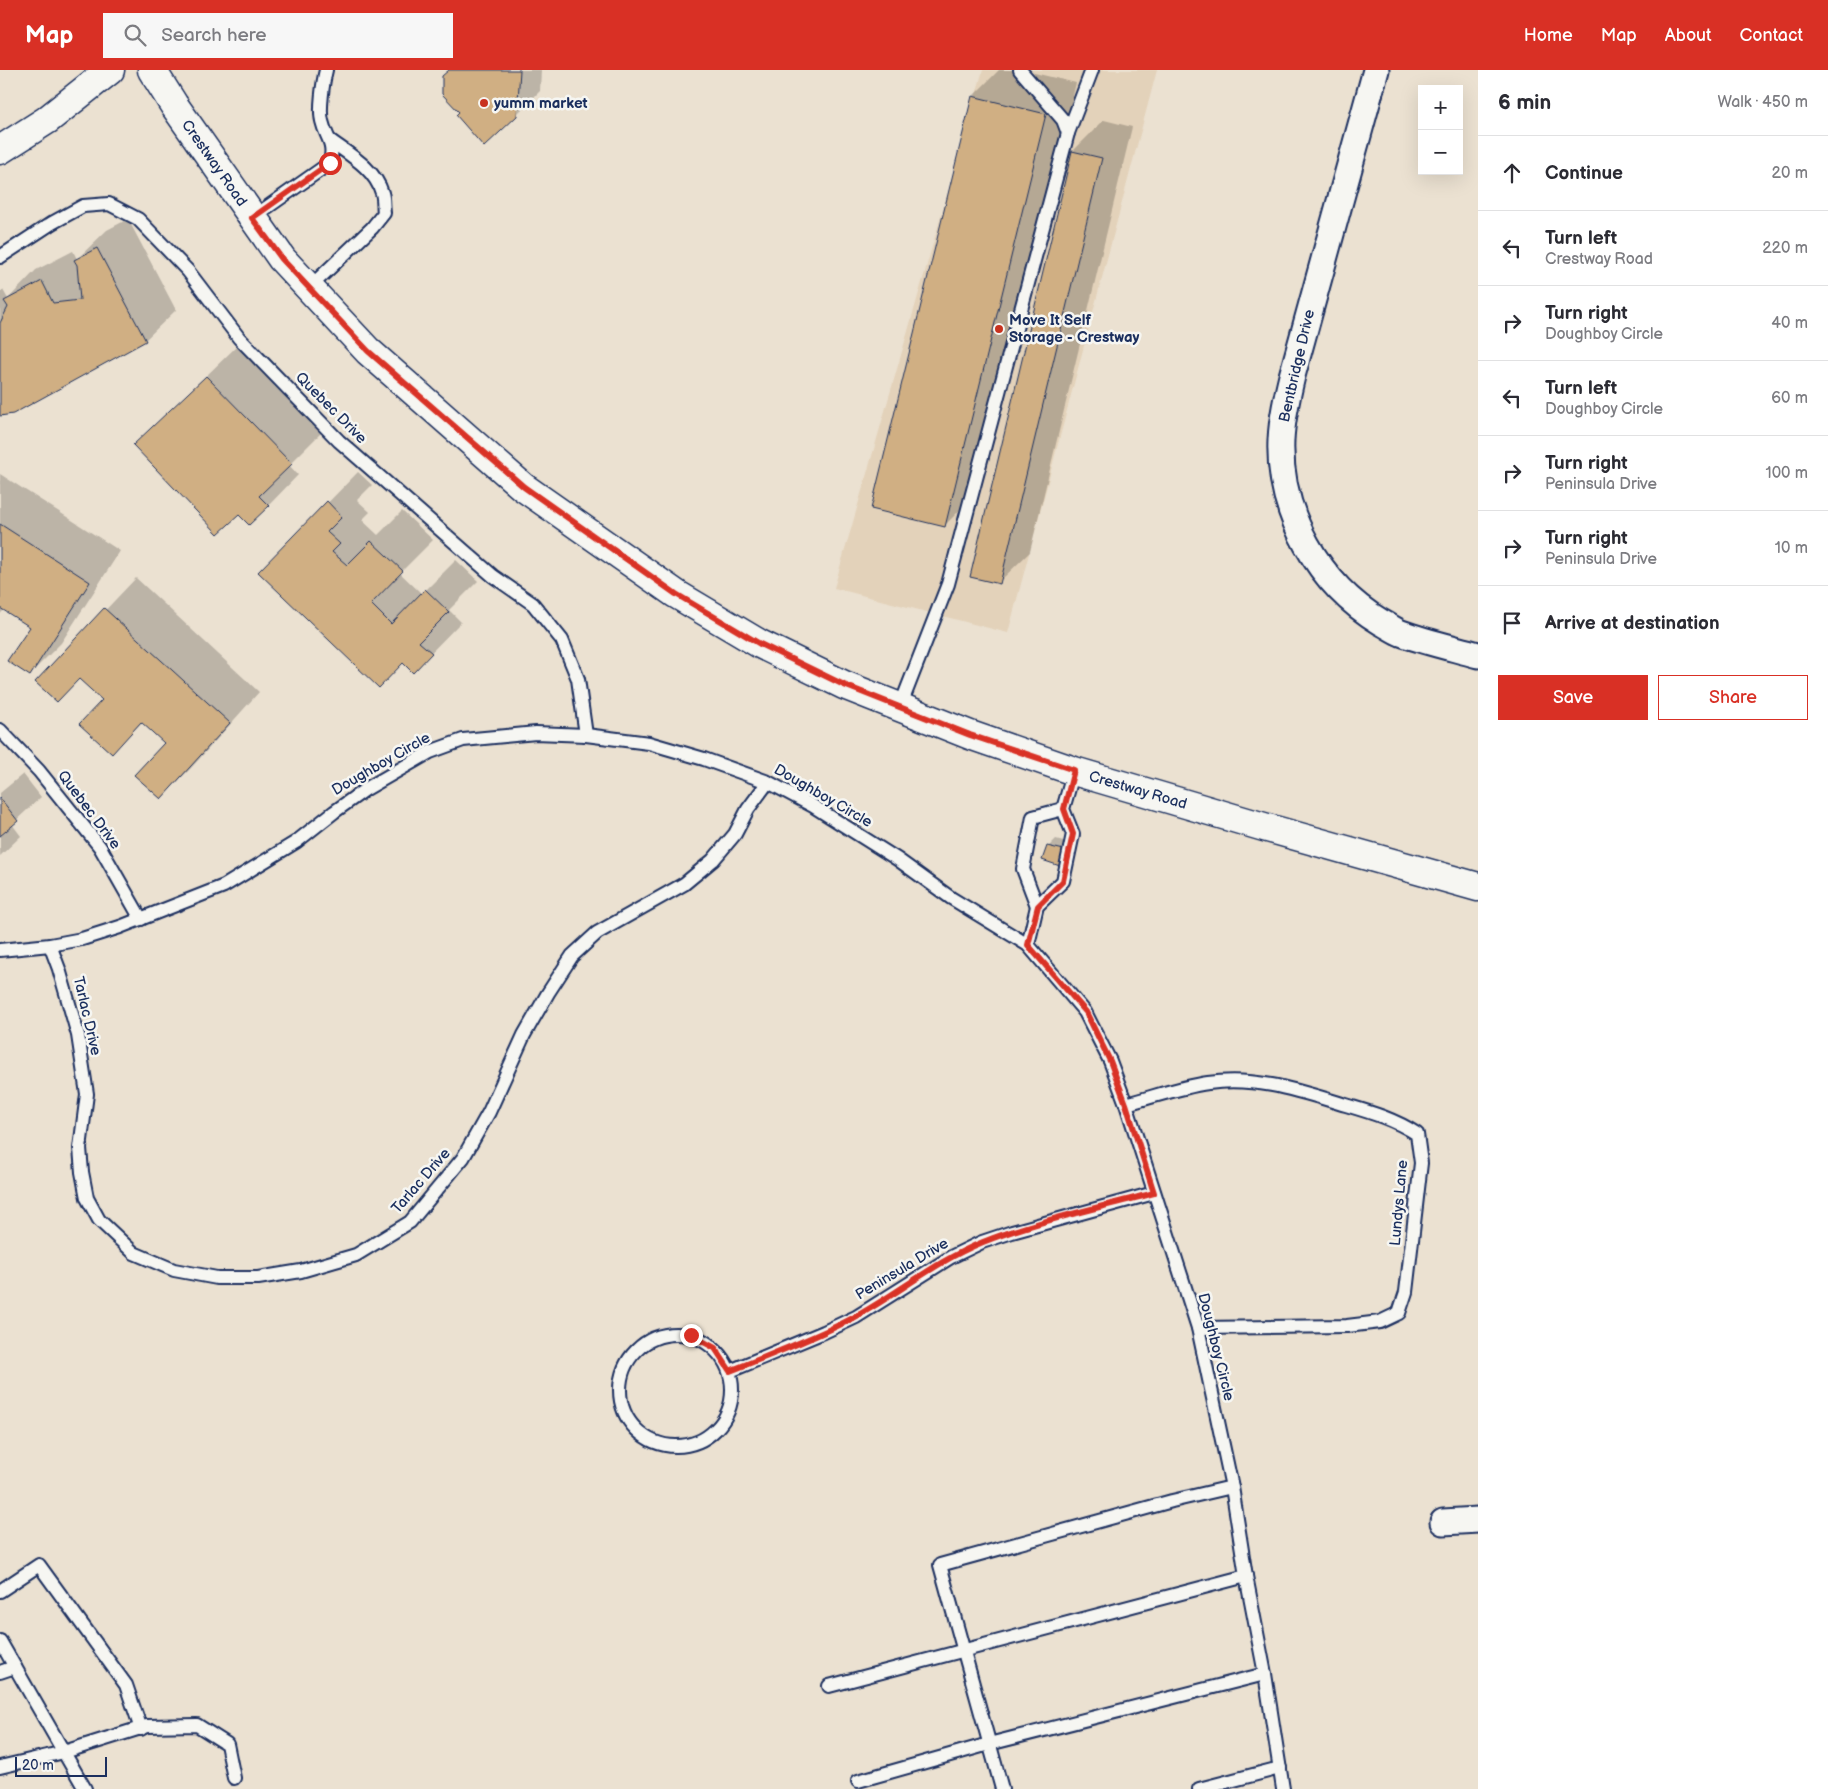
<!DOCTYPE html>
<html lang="en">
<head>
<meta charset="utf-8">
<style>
	:root { --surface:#fff; --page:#f7f7f7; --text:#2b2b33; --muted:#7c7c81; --line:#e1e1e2; --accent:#d93025 }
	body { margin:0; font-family:"Balsamiq Sans",sans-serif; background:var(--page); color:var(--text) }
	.controls { position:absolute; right:15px; top:15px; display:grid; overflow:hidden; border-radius:0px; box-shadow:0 5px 20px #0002 }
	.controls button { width:45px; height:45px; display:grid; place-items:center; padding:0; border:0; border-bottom:1px solid var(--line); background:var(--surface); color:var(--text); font:25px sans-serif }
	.scale { position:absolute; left:15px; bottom:12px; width:92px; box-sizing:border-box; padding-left:5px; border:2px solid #1b2f5e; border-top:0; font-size:14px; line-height:18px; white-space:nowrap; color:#1b2f5e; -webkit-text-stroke:4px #f6f6f2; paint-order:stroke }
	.stop { position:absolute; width:15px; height:15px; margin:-11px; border:4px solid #d93025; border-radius:50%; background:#fff }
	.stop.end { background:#d93025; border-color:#fff; box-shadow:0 1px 5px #0008 }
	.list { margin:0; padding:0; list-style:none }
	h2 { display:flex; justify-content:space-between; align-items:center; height:65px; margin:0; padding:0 20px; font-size:21px }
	h2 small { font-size:16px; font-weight:400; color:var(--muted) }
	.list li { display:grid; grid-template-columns:32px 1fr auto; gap:15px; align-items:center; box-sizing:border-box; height:75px; padding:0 20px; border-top:1px solid var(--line) }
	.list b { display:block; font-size:19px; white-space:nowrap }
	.list p { margin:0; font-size:16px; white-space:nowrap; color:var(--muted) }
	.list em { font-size:16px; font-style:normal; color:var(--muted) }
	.actions { display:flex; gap:10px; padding:15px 20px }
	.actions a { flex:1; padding:11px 0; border:1px solid var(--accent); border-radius:0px; text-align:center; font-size:18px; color:var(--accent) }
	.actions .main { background:var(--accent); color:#fff }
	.icon { flex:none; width:28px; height:28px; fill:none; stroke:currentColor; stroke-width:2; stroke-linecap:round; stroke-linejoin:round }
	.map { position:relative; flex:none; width:1478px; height:1719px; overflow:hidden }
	header { display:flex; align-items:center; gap:30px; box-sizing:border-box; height:70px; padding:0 25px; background:var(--accent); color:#fff }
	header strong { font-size:24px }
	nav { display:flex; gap:28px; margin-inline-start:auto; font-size:18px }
	.search { width:350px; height:45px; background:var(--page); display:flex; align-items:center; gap:12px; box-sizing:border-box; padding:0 18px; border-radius:0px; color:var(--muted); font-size:19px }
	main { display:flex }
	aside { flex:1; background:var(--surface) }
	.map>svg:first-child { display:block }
</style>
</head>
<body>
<header>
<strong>Map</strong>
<div class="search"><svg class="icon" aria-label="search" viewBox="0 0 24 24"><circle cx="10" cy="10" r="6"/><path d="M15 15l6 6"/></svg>Search here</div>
<nav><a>Home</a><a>Map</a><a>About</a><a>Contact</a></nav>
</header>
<main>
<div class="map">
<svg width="1478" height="1719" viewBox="0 0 1478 1719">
	<rect width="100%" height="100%" fill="#ebe1d1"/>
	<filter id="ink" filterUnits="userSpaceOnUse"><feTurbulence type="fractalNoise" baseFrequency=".02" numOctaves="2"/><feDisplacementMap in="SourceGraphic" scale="10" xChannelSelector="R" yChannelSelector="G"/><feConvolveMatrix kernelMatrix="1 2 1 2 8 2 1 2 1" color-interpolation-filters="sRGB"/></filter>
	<g filter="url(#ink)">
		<!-- built -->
		<polygon fill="#e3d2ba" points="983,0 1157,0 1008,563 834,518"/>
		<!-- shadow -->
		<g fill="#0003">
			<polygon points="450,0 541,0 540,21 516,45 461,42"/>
			<polygon points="999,0 1022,0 1076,13 975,425 944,456 973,26"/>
			<polygon points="1104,50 1132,57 1030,482 999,512 972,506 1073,81"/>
			<polygon points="128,149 176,240 145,270 0,343 0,222 3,220 8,229 36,200 73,181 77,189 107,160"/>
			<polygon points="237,276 322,362 289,395 298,405 268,436 135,375"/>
			<polygon points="358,402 372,415 357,430 370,442 362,450 378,465 402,441 433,470 400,503 422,524 456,490 478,511 449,540 461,552 413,601 403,592 260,502"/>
			<polygon points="0,404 120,481 61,573 30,604 31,557 5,539 0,544"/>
			<polygon points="136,508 259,622 192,697 161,728 166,673 142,652 112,682 104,630 80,608 37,612"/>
			<polygon points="23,704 41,727 12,754 21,766 0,786 0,723"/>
			<polygon points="1056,769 1071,773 1067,787 1048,777"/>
		</g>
		<!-- building -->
		<g fill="#d0af83" stroke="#1b2f5e">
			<polygon points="449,0 520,0 517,46 484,77 456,45 459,42 442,24 442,6"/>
			<polygon points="972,26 1046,44 945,457 871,439"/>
			<polygon points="1072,81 1102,88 1000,514 970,507"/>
			<polygon points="97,178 146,271 13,344 0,346 0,253 8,237 4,231 42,211 53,233 80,230 77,195 74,190"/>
			<polygon points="206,306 292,394 259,426 269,436 249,455 239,445 218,464 133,375"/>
			<polygon points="327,431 342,447 327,462 340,474 332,482 347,495 371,471 403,501 371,534 391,554 425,519 449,542 419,572 432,583 413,603 403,593 379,618 258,502"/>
			<polygon points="0,454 90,512 30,606 7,591 30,557 0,538"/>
			<polygon points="104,538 230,653 161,729 134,705 164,673 141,652 112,684 79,654 102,630 79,609 57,632 35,612"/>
			<polygon points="0,728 18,751 0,766"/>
			<polygon points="1047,776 1064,780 1060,796 1042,790"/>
		</g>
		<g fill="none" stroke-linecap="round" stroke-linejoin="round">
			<defs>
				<g id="lane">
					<polyline points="1020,0 1063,50 1068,63"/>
					<path d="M252,148L330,93C335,71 326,69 322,51C319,40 323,12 326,0"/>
					<polyline points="0,187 52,153 83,136 109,134 138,149 188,201 239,268 339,371 493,506 533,534 562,570 578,609 586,665"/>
					<path d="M309,218L372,158L384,143C383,136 384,129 382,123C375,99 350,85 331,71"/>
					<polyline points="900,637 948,514 1068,63 1092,0"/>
					<polyline points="0,660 39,701 100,777 141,849"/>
					<polyline points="1037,836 1023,799 1033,747 1063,739"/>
					<polyline points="50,875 59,899 78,965 87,1024 80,1078 82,1102 87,1128 99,1150 134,1183 174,1200 217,1208 258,1208 301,1201 356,1185 410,1152 463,1088 489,1042 524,965 548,923 572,886 597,863 684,814 713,790 735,764 748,739 768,712"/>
					<polyline points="1028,875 1037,836 1063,811 1073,764 1063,739 1074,701"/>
					<polyline points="0,880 50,875 82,869 120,857 224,816 296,772 334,742 366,719 430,682 463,670 536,663 586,665 649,673 704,689 768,712 813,736 897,789 951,828 1028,875 1085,942 1110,991 1126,1034 1198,1258 1232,1417 1246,1506 1265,1604 1283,1719"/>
					<path d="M1126,1034C1153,1027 1180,1017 1208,1013C1253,1006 1296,1020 1339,1033C1366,1041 1393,1048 1417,1064L1421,1093L1406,1222L1399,1243L1380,1252L1347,1256L1198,1258"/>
					<circle cx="676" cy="1320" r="56"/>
					<polyline points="730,1301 824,1262 856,1247 951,1187 982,1172 1012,1162 1154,1123"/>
					<polyline points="0,1521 39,1495 126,1615 141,1659"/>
					<polyline points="0,1571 85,1719"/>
					<polyline points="0,1602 15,1597"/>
					<polyline points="829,1616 1246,1506"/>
					<polyline points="0,1697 64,1682 147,1656 197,1655 227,1674 234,1708"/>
					<polyline points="858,1711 989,1674 1265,1604"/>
					<polyline points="1002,1719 940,1495 1172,1431 1232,1417"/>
					<polyline points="1199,1719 1280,1698"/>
				</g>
				<g id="street">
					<path d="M1376,0L1292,306C1287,327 1282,348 1281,370C1278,443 1319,515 1381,552C1387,555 1394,560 1401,563C1426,572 1453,578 1478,585"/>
					<polyline points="1443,1452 1478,1450"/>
				</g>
				<g id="secondary">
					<path id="s1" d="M152,0L174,35L282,189L368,281L523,417L676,524L760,574L844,615L970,665L1074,701L1264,757L1478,817"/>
					<polyline points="0,80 47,50 110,0"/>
				</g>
			</defs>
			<!-- lane casing -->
			<use href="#lane" stroke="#1b2f5e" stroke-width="16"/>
			<!-- street casing -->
			<use href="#street" stroke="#1b2f5e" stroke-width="29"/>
			<!-- secondary casing -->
			<use href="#secondary" stroke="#1b2f5e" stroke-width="31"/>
			<!-- lane -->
			<use href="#lane" stroke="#f6f6f2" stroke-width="12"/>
			<!-- street -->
			<use href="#street" stroke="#f6f6f2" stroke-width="25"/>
			<!-- secondary -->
			<use href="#secondary" stroke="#f6f6f2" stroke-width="28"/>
		</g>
	</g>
	<g fill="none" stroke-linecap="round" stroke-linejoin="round" filter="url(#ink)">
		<!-- route -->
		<path stroke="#d93025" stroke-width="6" d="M330,93L252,148L282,189L368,281L524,417L676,524L760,574L844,615L970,665L1074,700L1064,739L1073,764L1063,811L1038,836L1028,875L1086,942L1110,991L1126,1034L1154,1123C1098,1138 1036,1151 983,1172C936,1191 899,1223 855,1247C816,1268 772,1284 730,1301L715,1278L691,1265"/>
	</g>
	<!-- markers -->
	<g fill="#c8321e" stroke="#f6f6f2" stroke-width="2">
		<circle cx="484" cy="33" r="5"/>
		<circle cx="999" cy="259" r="5"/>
	</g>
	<g text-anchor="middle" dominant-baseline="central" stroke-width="5" stroke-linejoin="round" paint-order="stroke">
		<!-- poi labels -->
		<g font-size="15" font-weight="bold" fill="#1b2f5e" stroke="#f6f6f2" text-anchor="start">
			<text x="494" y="33">yumm market</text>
			<text x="1009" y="250">Move It Self<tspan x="1009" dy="17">Storage - Crestway</tspan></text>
		</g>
		<!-- street labels -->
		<g font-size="15" fill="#1b2f5e" stroke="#f6f6f2">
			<text stroke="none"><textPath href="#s1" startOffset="112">Crestway Road</textPath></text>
			<text transform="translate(1297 296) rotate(-77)">Bentbridge Drive</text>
			<text transform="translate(331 338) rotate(45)">Quebec Drive</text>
			<text transform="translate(381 694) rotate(-30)">Doughboy Circle</text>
			<text stroke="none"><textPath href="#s1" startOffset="1252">Crestway Road</textPath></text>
			<text transform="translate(823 726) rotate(30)">Doughboy Circle</text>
			<text transform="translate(89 740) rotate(53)">Quebec Drive</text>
			<text transform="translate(87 946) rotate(77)">Tarlac Drive</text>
			<text transform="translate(421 1111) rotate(-49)">Tarlac Drive</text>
			<text transform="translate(1399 1133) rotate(-85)">Lundys Lane</text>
			<text transform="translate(902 1199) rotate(-31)">Peninsula Drive</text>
			<text transform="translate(1216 1277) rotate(76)">Doughboy Circle</text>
		</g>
	</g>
</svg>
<div class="controls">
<button>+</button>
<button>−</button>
</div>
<div class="scale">20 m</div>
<div class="stop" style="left:330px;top:93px"></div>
<div class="stop end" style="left:691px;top:1265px"></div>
</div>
<aside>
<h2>6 min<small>Walk · 450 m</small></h2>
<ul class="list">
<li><svg class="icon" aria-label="ahead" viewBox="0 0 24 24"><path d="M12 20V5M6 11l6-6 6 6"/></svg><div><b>Continue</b></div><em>20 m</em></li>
<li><svg class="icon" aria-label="left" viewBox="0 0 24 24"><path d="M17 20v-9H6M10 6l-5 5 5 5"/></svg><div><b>Turn left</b><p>Crestway Road</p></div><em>220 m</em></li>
<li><svg class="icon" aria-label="right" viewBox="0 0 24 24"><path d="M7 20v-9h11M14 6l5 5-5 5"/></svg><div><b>Turn right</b><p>Doughboy Circle</p></div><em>40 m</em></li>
<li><svg class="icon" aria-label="left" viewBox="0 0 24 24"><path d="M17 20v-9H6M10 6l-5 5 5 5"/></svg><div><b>Turn left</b><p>Doughboy Circle</p></div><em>60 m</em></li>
<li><svg class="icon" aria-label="right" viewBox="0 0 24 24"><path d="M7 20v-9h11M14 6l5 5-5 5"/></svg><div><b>Turn right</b><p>Peninsula Drive</p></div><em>100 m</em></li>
<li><svg class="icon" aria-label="right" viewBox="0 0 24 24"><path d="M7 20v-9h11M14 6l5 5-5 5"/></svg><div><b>Turn right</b><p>Peninsula Drive</p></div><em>10 m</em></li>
<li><svg class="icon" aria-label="arrive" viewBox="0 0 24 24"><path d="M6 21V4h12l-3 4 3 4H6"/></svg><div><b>Arrive at destination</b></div></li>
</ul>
<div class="actions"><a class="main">Save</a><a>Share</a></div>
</aside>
</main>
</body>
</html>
